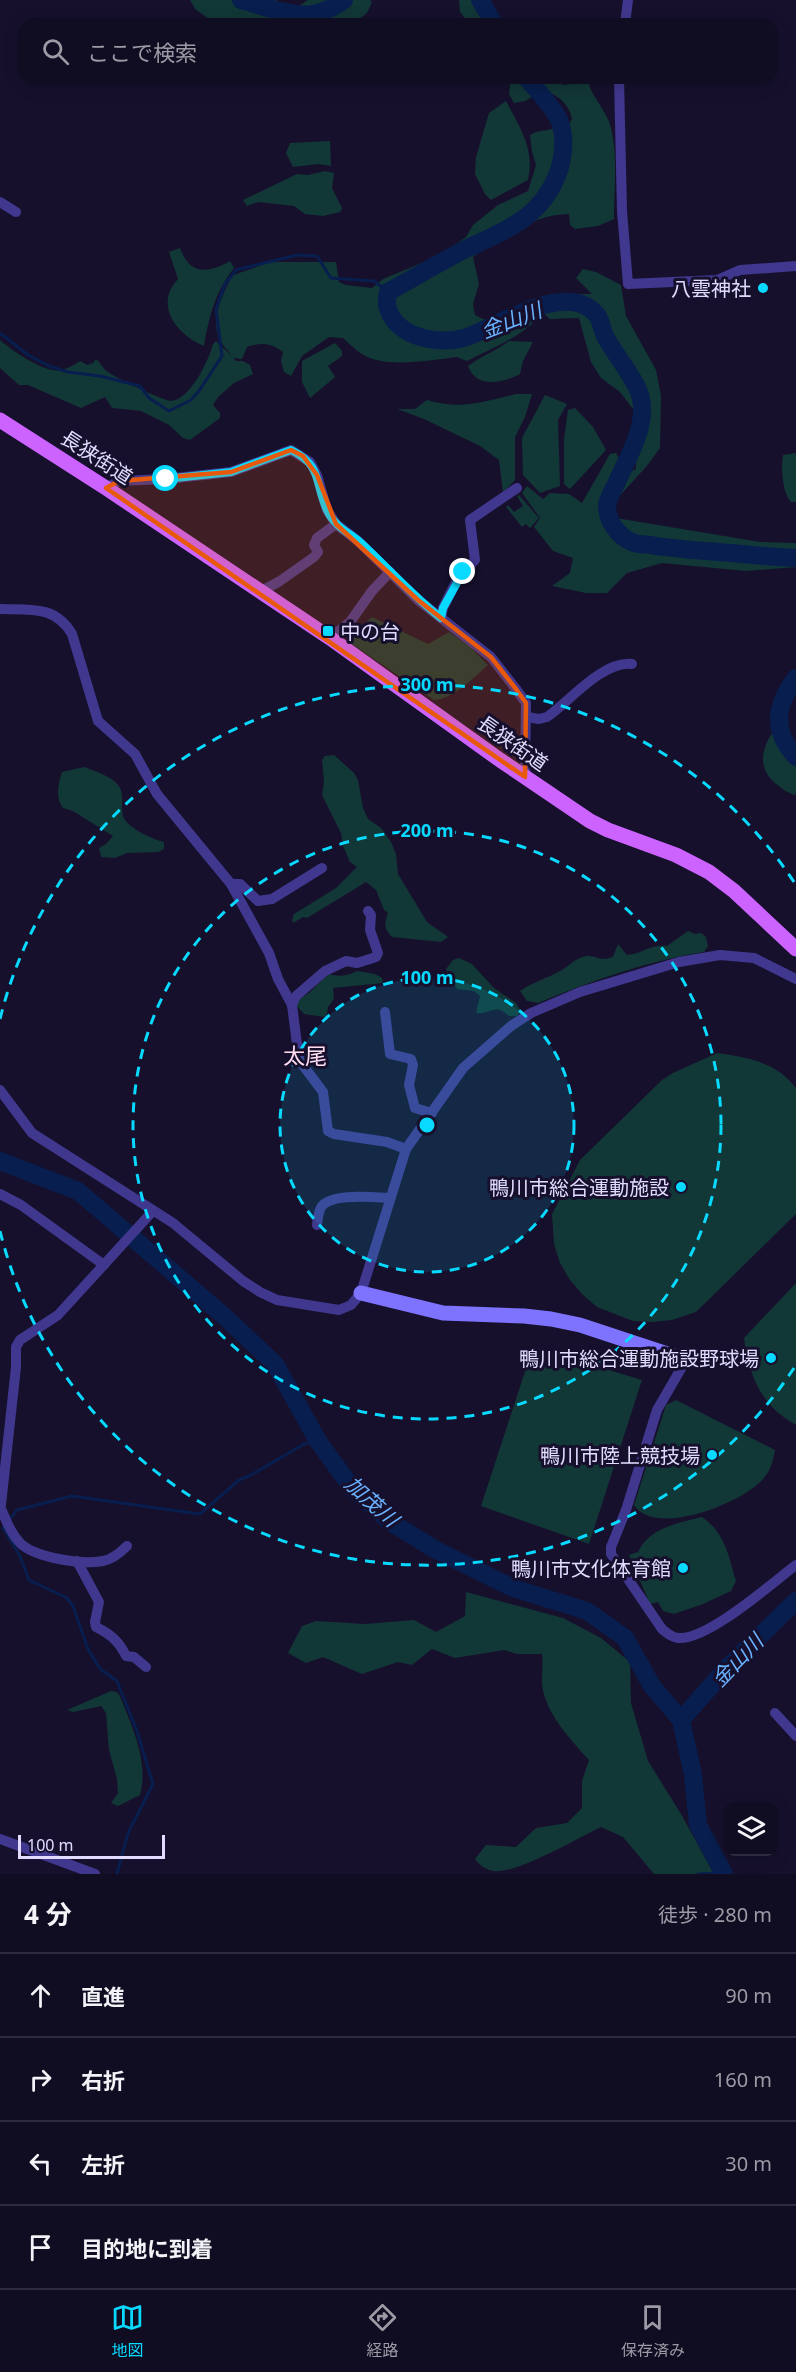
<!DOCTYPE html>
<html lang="ja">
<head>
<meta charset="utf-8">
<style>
	:root { --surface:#100c22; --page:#1e1a2f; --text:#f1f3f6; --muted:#9c9ba5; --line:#302c40; --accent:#08daff }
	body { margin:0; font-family:"Noto Sans","Noto Sans JP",sans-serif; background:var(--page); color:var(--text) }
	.controls { position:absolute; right:18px; bottom:18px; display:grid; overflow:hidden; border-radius:12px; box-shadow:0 3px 15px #0003 }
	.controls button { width:54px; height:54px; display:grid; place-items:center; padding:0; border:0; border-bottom:2px solid var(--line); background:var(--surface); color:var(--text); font:30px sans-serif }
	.scale { position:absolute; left:18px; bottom:15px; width:147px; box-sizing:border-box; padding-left:6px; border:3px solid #e1dcff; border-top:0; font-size:16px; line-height:21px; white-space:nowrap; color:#e1dcff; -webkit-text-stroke:4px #16102d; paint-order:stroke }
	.stop { position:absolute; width:18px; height:18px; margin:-14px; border:4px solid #08daff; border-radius:50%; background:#fff }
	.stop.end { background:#08daff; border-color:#fff; box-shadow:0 2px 6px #0008 }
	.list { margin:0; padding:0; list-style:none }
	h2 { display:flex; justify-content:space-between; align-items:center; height:78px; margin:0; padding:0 24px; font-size:26px }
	h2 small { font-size:20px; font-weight:400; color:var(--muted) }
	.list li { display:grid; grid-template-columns:39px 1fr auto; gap:18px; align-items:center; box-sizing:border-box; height:84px; padding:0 24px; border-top:2px solid var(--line) }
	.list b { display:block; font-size:22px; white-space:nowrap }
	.list em { font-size:20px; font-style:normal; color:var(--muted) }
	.icon { flex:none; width:33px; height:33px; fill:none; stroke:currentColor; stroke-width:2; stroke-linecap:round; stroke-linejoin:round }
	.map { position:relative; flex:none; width:796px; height:1874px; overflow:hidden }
	.search { position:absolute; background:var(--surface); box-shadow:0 3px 15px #0003; left:18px; right:18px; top:18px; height:66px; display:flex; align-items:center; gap:15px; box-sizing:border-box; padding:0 21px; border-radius:18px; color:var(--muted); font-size:22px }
	.sheet { height:414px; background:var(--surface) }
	nav { display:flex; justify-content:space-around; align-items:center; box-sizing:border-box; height:84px; border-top:2px solid var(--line); background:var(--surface); font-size:16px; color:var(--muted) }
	nav a { display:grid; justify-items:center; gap:3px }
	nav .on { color:var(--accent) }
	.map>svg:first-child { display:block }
</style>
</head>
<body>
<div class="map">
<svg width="796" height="1874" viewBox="0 0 796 1874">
	<rect width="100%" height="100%" fill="#16102d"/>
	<!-- green -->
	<g fill="#123737">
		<polygon points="190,0 276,0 291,11 308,0 370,0 372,2 367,13 353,24 216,24 195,9"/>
		<polygon points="459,0 487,0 499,24 470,24 460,12"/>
		<path d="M511,78H559L563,85L588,82C593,99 607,111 611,128C618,157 614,190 614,219L598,226L575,229L570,225L569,214C535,214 500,237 473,257L479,284L473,304L475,315L485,320L516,309L538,312L541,315C522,337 492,348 467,361L457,357C432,360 393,367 370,358C359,354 352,346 343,338L329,337L302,356L291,376L284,372L281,361L283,352C271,343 261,342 247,347L242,359L233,358L236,361H243L250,365L253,374L234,383L218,397L213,405L220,413V418L190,440L183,438L169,425L141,411L112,408L105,397L81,408L28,385H19L0,368V340C11,350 38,368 53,370C62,372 73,366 80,361L87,365L93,363L96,359C101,363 103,369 108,372C116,378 164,401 171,401C190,400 209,360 213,344L216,341L232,356C228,350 220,343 218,336C212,316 223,292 233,275L271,262H336L339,282L346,285L372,288L383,279L441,255L466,237L473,225L498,205L528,191L536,165L532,152L530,135L536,132L568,126L572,119C569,103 558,96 544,90L525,101L514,103L509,94Z"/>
		<path d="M506,101C520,128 535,149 528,180L491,200L485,194L475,174L476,157L489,113Z"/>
		<polygon points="330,141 331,166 318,164 293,167 286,153 290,143"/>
		<polygon points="325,171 334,173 332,188 342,208 340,212 323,216 305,214 294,206 258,202 247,206 243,200 297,174 308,175"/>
		<path d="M180,248C190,275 207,274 230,261L234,268C215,292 209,317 204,346C184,338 160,316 170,291C171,287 176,282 178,279L169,252Z"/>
		<polygon points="583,269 596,272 621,285 626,316 656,370 661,396 660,448 646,467 612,504 616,518 760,542 796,543 796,567 746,571 662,563 627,573 607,593 586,593 552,586 570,573 573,558 553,551 534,527 540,518 522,493 527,486 543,499 550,493 569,494 582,503 610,454 616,453 627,473 636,469 636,413 620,392 601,378 591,362 579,318 550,319 542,312 547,301 569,294 592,294 576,278"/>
		<path d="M509,341L533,342L523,361L520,374C503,383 476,389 468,366C481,356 496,351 509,341Z"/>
		<polygon points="335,343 342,351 342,356 328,366 335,377 310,398 302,382 302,361"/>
		<path d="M516,394H532L525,417L515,437V480L503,493L499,460L480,446L424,419L397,409H415L427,400C462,410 481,402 516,394Z"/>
		<polygon points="545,395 567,404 558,420 560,486 540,493 523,475 522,438"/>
		<polygon points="575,408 593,427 606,450 570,489 564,484 564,439 568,410"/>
		<path d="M796,453V502H791C782,492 781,468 783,455Z"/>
		<polygon points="519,495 539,518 530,528 526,524 522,527 506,507 508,505 514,512 523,506 517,496"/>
		<path d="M372,617L428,644L449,632L469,646L488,665C474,677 454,699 434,700L346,640Z"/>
		<path d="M774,730L785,735L796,746V795C787,793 783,789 776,784C757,768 761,749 774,730Z"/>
		<path d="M334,755L354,773L358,780L363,808L368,819L381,828L391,842L396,854L398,874L427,922L448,937L441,942L392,937C384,928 384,924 388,913L384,910L376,890L366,882L307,918L303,917L293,923L292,920L294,914L336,888L357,867L350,862L343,846L341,833L322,795L324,782L322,760L325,756Z"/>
		<path d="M84,767C95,771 111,776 118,785C126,795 119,807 124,818C128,828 154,840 164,842V849L158,852L127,853L115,858L101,857L99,848L106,844L113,836L73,811L63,808C55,798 58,784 62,772Z"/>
		<path d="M688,931L695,934L701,933L706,937L708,946L704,952C646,961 592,981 538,1003L527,1001L520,991C533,982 548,978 562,970C570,965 577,957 587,956C598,955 598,962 613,957L618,944L627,955C643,954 649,944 667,946Z"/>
		<path d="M459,958L472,964L494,988L516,1003L521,1011L517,1016H509C494,1002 492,1015 476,1013L480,996L474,991L457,989L448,976L446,969L453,960Z"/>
		<path d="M357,971L375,974L382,978L383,983L333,988L334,999L328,1007L327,1014L325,1017L304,1014L296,1005C300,995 308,996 314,988C319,983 323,979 329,974C338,977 348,976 357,971Z"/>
		<path d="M717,1053C746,1057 777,1062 796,1088V1214L696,1312L672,1320L652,1322L633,1321L597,1307L583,1295L570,1280L560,1263L554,1244L552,1214L580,1160L662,1080L673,1073Z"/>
		<path d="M796,1283V1425C761,1406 749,1376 744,1338Z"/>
		<polygon points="533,1347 642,1380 589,1544 481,1506"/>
		<path d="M676,1400L775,1450C773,1461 771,1470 763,1479C743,1503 655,1538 634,1505L666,1405Z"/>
		<path d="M702,1517C725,1533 728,1554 736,1581L731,1591L703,1604L674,1614L663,1611L658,1602L650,1604L629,1555L638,1552C649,1528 678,1523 702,1517Z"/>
		<path d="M466,1592L563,1618L601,1638L630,1662L631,1703L648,1761L681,1814L714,1874H654L623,1837L601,1827C578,1838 517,1874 494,1871C486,1870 479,1865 475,1859L486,1845L516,1847L536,1828L567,1823L582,1808V1781L589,1760C571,1740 544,1712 542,1683C542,1673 543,1663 542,1654H517L504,1650L455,1658L432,1649L412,1665L398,1662L362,1674L323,1657L306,1663L288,1653L302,1626L316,1621L365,1624L414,1620L436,1632L465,1616Z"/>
		<path d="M111,1691L117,1692L120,1696C132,1727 149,1761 140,1795L118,1806L111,1803L118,1793L117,1779L109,1750L106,1713L101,1706L73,1712L67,1710Z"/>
	</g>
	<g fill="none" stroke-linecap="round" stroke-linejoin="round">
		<!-- stream -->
		<g stroke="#081e4e" stroke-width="3">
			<polyline points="0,333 28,355 49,366 68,372 100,376 140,386 149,398 169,411 191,400 199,391 222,356 216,309 225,284 236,270 297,255 317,256 331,278 374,281 388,292"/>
			<polyline points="117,1874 128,1833 153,1784 137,1731 117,1681 100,1669 88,1649 73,1606 67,1598 29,1580 20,1556 3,1528 17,1510 72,1496 200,1514 239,1480 251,1475 304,1444 318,1441"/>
			<polyline points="698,1874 723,1873"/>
		</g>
		<!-- river -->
		<g stroke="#081e4e" stroke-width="18">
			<path d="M241,0C279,10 308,27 344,0"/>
			<polyline points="480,0 494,24"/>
			<path d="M527,78C537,91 551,104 558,118C566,134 564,151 560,167C544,219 504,230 460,252C435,265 412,279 388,292C387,296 387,301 387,305C394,338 440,346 467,337C498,326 568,279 597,315C601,320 602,330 605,336C614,354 638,381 641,399C647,427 627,459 616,484C613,490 608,498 607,505C607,521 618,537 634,543C641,545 649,544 656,546C673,548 689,550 706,551C736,553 766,557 796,558"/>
			<path d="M796,678C775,705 772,731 796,757"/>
			<polyline points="0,1161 78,1191 224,1316 275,1364 318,1441 352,1488 389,1521 436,1550 513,1588 587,1611 625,1638 652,1686 681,1720 693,1775 698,1825 724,1874"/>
			<polyline points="681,1720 725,1670 796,1601"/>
		</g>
		<!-- street -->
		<g stroke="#40388e" stroke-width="10">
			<polyline points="625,24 628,0"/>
			<polyline points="619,78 622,211 628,284 717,280 740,270 796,266"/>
			<polyline points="0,202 16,212"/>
			<polyline points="106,488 119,481 166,479 231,472 291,450 310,462 317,475 327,510 336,524 358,541 418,600 491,657 516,689 526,703 525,777"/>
			<polyline points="260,592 280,581 314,557 318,552 314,545 317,538 336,524"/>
			<path d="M0,609C30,610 55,605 72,634L98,721L135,754L157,794L231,884L269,953L278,979L292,1005L299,1060L323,1092L328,1131L334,1134L387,1142L406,1149"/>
			<polyline points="441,618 443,608 457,580 475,560 470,520 517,488"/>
			<polyline points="330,638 350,622 372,591 390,572"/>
			<path d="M527,717L539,719L547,717C570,701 602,661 632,664"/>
			<polyline points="231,884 240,884 258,901 272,899 322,868"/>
			<polyline points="292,1005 296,996 325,971 346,961 357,963 376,957 378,953 370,930 371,915 368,911"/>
			<polyline points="385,1012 390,1054 411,1059 413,1065 409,1085 415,1108 432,1113"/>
			<polyline points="0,1090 32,1133 173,1223 243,1281 260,1292 277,1300 339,1310 351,1305 361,1293 406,1149 463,1068 511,1026 531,1013 580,992 679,962 720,955 754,958 796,979"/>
			<polyline points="0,1194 21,1205 104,1265"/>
			<path d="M317,1225C318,1219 318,1211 322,1206C332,1193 374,1197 389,1198"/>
			<path d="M686,1360L657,1410L626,1510L611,1547V1554L662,1629C667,1633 671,1637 678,1638C707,1641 772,1583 796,1565"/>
			<path d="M2,1511C7,1523 12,1535 21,1544C37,1558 82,1565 103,1561C113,1559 120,1553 127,1546"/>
			<polyline points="0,1514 16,1367 16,1347 20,1340 58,1315 152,1212"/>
			<path d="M77,1561L99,1602L95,1622L96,1627C110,1634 119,1641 126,1656L134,1657L146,1667"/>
			<polyline points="775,1713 796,1736"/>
			<polyline points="0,1839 95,1874"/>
		</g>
		<!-- secondary -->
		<polyline stroke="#7d73ff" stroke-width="15" points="361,1293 443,1313 524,1316 551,1319 580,1325 686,1360"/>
		<!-- primary -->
		<polyline stroke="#cc63ff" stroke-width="15" points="0,420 106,488 330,638 500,760 590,821 608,830 676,855 709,872 734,891 796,949"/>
	</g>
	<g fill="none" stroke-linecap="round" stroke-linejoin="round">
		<!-- route -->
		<path stroke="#08daff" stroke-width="8" d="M166,479L231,472L291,450C323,466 314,482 327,510C334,526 348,532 360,542C387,567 412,595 441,618L443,608L463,572"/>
	</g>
	<!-- marked area -->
	<path fill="#e8590c" fill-opacity="0.2" stroke="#e8590c" stroke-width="4.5" stroke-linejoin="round" d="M291,450L303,456L317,475L336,524L418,600L491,657L516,689L526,703L525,777L106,488L119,481L231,472Z"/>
	<!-- distance rings -->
	<circle cx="427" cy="1125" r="147" fill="#08daff" fill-opacity=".12"/>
	<g fill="none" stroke="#08daff" stroke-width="3" stroke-dasharray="10 8">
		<circle cx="427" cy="1125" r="147"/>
		<circle cx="427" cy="1125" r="294"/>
		<path d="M794 1368A440 440 0 0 1 0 1231M0 1019A440 440 0 0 1 794 882"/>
	</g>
	<!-- markers -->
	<g fill="#08daff" stroke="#16102d" stroke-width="2">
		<circle cx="763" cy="288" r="6"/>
		<rect x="322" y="625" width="12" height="12" rx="3"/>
		<circle cx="681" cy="1187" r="6"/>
		<circle cx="771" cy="1358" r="6"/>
		<circle cx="712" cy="1455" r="6"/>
		<circle cx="683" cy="1568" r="6"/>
	</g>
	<g text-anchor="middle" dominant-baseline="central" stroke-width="6" stroke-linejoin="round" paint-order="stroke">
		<!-- poi labels -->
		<g font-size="20" fill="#e1dcff" stroke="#16102d" text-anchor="end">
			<text x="751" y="288">八雲神社</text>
			<text x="340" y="631" text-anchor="start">中の台</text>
			<text x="669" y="1187">鴨川市総合運動施設</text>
			<text x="759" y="1358">鴨川市総合運動施設野球場</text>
			<text x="700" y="1455">鴨川市陸上競技場</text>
			<text x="671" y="1568">鴨川市文化体育館</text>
		</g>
		<!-- street labels -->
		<g font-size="20" fill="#e1dcff" stroke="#16102d">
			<text transform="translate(97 457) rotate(33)">長狭街道</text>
			<text transform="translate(513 743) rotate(35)">長狭街道</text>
		</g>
		<!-- water labels -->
		<g font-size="21" font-style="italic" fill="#6ab2ff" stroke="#16102d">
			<text transform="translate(511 320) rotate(-21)">金山川</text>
			<text transform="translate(372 1501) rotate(42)">加茂川</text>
			<text transform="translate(737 1660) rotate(-46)">金山川</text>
		</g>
		<!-- quarter labels -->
		<g font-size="22" fill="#ffdef1" stroke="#16102d">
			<text x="305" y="1055">太尾</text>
		</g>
	</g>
	<circle cx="427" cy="1125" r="9" fill="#08daff" stroke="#16102d" stroke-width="3"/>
	<g font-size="18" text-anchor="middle" font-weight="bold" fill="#08daff" stroke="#16102d" stroke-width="6" stroke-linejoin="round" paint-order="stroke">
		<text x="427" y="691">300 m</text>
		<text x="427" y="837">200 m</text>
		<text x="427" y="984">100 m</text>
	</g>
</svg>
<div class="controls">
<button><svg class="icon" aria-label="layers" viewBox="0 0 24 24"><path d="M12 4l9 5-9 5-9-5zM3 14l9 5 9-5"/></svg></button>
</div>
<div class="scale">100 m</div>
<div class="stop" style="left:166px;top:479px"></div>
<div class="stop end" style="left:463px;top:572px"></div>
<div class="search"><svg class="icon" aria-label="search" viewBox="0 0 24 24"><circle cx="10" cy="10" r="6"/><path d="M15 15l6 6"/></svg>ここで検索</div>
</div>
<section class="sheet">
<h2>4 分<small>徒歩 · 280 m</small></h2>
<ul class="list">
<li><svg class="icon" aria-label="ahead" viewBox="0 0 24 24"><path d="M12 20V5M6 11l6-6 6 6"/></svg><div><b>直進</b></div><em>90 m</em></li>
<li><svg class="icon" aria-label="right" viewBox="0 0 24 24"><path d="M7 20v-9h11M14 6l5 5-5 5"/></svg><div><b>右折</b></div><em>160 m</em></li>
<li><svg class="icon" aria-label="left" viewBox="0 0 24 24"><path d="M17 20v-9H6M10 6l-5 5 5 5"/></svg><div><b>左折</b></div><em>30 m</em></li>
<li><svg class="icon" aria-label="arrive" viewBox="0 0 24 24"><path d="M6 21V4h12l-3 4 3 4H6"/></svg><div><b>目的地に到着</b></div></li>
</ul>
</section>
<nav>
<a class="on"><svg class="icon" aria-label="map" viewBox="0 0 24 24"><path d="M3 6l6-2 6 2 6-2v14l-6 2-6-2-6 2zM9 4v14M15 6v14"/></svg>地図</a>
<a><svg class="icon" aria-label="directions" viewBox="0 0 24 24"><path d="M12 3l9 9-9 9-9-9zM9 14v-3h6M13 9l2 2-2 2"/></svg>経路</a>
<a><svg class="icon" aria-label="saved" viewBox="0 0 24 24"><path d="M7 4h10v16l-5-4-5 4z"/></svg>保存済み</a>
</nav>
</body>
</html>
